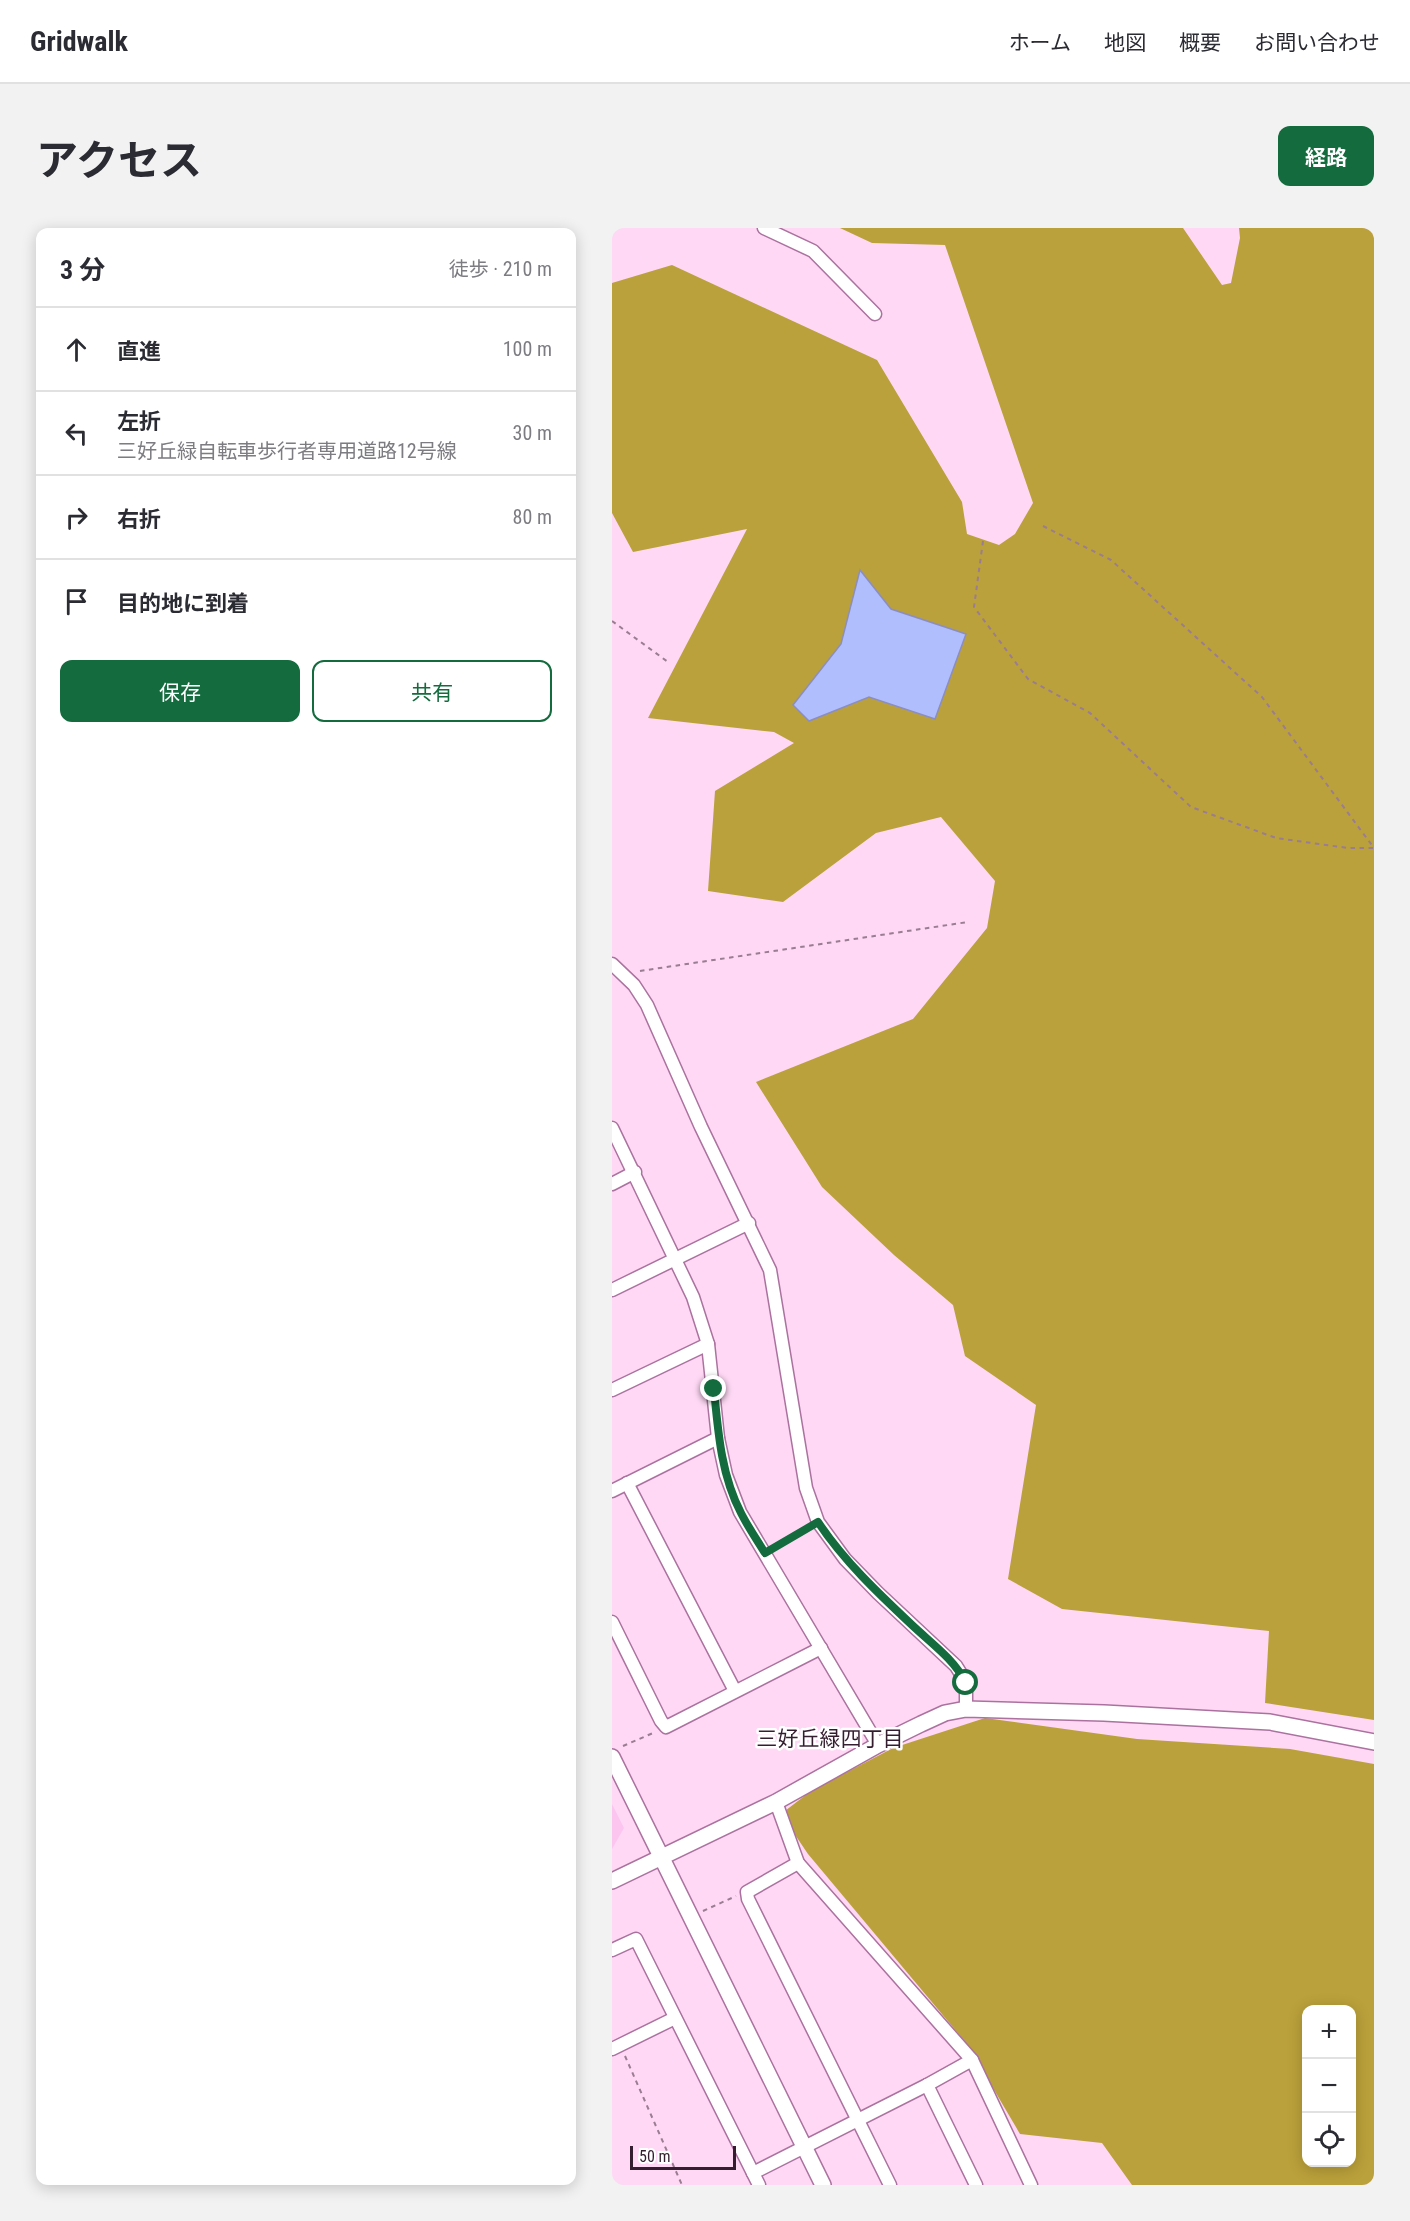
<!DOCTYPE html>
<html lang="ja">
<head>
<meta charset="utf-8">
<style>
	:root { --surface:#fff; --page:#f2f2f3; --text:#2b2b33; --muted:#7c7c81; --line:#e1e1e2; --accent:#146b3e }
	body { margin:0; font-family:"Roboto Condensed","Noto Sans JP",sans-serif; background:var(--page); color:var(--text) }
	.controls { position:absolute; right:18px; bottom:18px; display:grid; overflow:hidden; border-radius:12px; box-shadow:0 3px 15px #0003 }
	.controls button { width:54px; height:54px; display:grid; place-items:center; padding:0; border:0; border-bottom:2px solid var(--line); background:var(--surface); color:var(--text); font:30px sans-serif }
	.scale { position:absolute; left:18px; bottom:15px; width:106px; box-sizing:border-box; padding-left:6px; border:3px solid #341d2f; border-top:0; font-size:16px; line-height:21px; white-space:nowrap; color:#341d2f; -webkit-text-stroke:4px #fff; paint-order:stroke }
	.stop { position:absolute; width:18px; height:18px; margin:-14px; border:4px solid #146b3e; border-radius:50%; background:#fff }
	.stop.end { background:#146b3e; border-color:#fff; box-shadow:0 2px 6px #0008 }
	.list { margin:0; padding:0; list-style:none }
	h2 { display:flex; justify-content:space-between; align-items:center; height:78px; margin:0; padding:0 24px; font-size:26px }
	h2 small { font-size:20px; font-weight:400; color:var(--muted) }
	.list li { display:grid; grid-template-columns:39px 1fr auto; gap:18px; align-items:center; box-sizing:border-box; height:84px; padding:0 24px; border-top:2px solid var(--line) }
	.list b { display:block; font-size:22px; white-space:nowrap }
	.list p { margin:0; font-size:20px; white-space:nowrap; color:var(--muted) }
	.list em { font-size:20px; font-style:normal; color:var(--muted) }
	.actions { display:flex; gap:12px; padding:18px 24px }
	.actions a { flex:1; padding:14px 0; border:2px solid var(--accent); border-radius:12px; text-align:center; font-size:21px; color:var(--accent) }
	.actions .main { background:var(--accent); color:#fff }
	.icon { flex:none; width:33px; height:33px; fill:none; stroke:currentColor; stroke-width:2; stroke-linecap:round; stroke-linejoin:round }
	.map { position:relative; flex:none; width:762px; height:1957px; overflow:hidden; border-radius:12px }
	header { display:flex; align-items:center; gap:36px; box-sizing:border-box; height:84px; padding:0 30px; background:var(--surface); border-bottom:2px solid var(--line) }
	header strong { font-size:28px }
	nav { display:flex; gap:33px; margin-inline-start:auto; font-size:21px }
	.intro { display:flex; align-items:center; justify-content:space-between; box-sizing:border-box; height:144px; padding:0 36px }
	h1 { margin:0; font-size:42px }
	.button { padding:15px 27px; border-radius:12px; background:var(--accent); color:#fff; font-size:21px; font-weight:700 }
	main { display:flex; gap:36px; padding:0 36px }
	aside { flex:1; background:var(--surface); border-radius:12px; box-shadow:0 3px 15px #0003 }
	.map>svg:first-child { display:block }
</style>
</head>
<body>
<header>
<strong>Gridwalk</strong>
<nav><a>ホーム</a><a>地図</a><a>概要</a><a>お問い合わせ</a></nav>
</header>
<div class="intro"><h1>アクセス</h1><a class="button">経路</a></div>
<main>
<aside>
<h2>3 分<small>徒歩 · 210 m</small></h2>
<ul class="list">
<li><svg class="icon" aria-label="ahead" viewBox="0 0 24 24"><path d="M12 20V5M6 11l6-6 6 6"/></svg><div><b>直進</b></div><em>100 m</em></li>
<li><svg class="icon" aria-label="left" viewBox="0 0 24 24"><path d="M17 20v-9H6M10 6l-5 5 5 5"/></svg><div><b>左折</b><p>三好丘緑自転車歩行者専用道路12号線</p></div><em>30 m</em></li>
<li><svg class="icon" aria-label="right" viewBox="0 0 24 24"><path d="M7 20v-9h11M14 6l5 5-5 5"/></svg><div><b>右折</b></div><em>80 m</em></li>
<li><svg class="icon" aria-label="arrive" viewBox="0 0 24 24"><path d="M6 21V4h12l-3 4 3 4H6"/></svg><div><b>目的地に到着</b></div></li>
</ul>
<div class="actions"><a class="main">保存</a><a>共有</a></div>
</aside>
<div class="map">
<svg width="762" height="1957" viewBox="0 0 762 1957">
	<rect width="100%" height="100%" fill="#fed8f4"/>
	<!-- built -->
	<polygon fill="#fcc5ef" points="0,1576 12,1600 0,1621"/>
	<!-- forest -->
	<g fill="#bba13b" fill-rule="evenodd">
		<polygon points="228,0 571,0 610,57 619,55 628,10 627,0 761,0 762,2 762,1492 653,1475 657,1403 450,1381 396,1351 424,1177 353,1128 341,1077 282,1027 210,959 144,854 301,791 375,700 383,653 329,589 264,605 171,674 96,663 103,563 182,515 162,504 36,490 135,301 21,324 0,285 0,55 60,37 265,132 350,274 355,306 387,317 403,306 421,275 333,17 260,15"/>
		<path d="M373,1490L525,1511L678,1521L762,1536V1957H520L490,1915L408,1906L355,1816L196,1626L169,1586L199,1563L281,1520ZM694,1782H740V1934H694Z"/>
	</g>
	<!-- water -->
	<polygon fill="#b0befe" stroke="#8b8ec0" stroke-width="1.5" points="248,342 279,381 354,406 323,491 257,469 197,493 181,477 229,416"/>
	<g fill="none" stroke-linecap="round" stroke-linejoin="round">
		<defs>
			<g id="minor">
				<polyline points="152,0 201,23 263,86"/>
				<polyline points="0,736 22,757 35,777 89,899 158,1042 194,1260 206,1294 233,1331 266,1365 344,1438 354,1454 354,1481"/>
				<polyline points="0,900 81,1069 96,1116 106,1210 114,1247 128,1284 266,1517"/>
				<polyline points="0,956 23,944"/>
				<polyline points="0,1062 137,995"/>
				<polyline points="0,1162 96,1116"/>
				<polyline points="15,1255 123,1463"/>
				<polyline points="0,1263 106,1210"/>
				<polyline points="0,1394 49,1493 54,1499 209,1420"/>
				<polyline points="164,1574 186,1635 360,1832 419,1957"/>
				<polyline points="186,1635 135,1664 136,1671 278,1957"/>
				<polyline points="0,1722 24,1711 147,1957"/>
				<polyline points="0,1821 63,1790"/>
				<polyline points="315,1857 364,1957"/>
				<polyline points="141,1945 315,1857 360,1832"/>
			</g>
			<g id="tertiary">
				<polyline points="0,1529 211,1957"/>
				<polyline points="0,1653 164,1574 266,1517 309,1496 333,1485 354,1481 492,1485 658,1494 762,1514"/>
			</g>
		</defs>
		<!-- minor casing -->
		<use href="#minor" stroke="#ab729f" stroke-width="15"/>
		<!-- tertiary casing -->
		<use href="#tertiary" stroke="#ab729f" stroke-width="18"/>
		<!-- path -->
		<g stroke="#9a7c93" stroke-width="2" stroke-dasharray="4.5 4.5" stroke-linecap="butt">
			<polyline points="431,298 499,332 650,469 762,620"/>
			<polyline points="371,313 362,379 416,451 478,485 579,579 664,610 736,620 762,620"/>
			<polyline points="0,393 56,434"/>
			<polyline points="28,743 356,694"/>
			<polyline points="163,1319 194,1301"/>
			<polyline points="11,1518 41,1505"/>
			<polyline points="91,1683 124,1668"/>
			<polyline points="13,1828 70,1957"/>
		</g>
		<!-- minor -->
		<use href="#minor" stroke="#fff" stroke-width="12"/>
		<!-- tertiary -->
		<use href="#tertiary" stroke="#fff" stroke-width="15"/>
	</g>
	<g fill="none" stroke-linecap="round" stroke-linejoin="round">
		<!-- route -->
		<path stroke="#146b3e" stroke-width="8" d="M102,1161C106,1203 109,1247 129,1285C136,1299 145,1312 153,1325L206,1294C232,1333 266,1365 300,1397C319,1415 342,1431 354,1455"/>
	</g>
	<g text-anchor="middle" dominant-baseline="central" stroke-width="5" stroke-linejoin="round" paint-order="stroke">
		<!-- neighbourhood labels -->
		<g font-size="21" fill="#341d2f" stroke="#fff">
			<text x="218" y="1511">三好丘緑四丁目</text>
		</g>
	</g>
</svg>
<div class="controls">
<button>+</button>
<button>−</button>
<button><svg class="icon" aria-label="locate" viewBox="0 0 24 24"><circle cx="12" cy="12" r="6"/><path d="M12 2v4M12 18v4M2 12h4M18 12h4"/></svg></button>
</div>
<div class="scale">50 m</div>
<div class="stop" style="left:354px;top:1455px"></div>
<div class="stop end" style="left:102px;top:1161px"></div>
</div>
</main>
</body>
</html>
